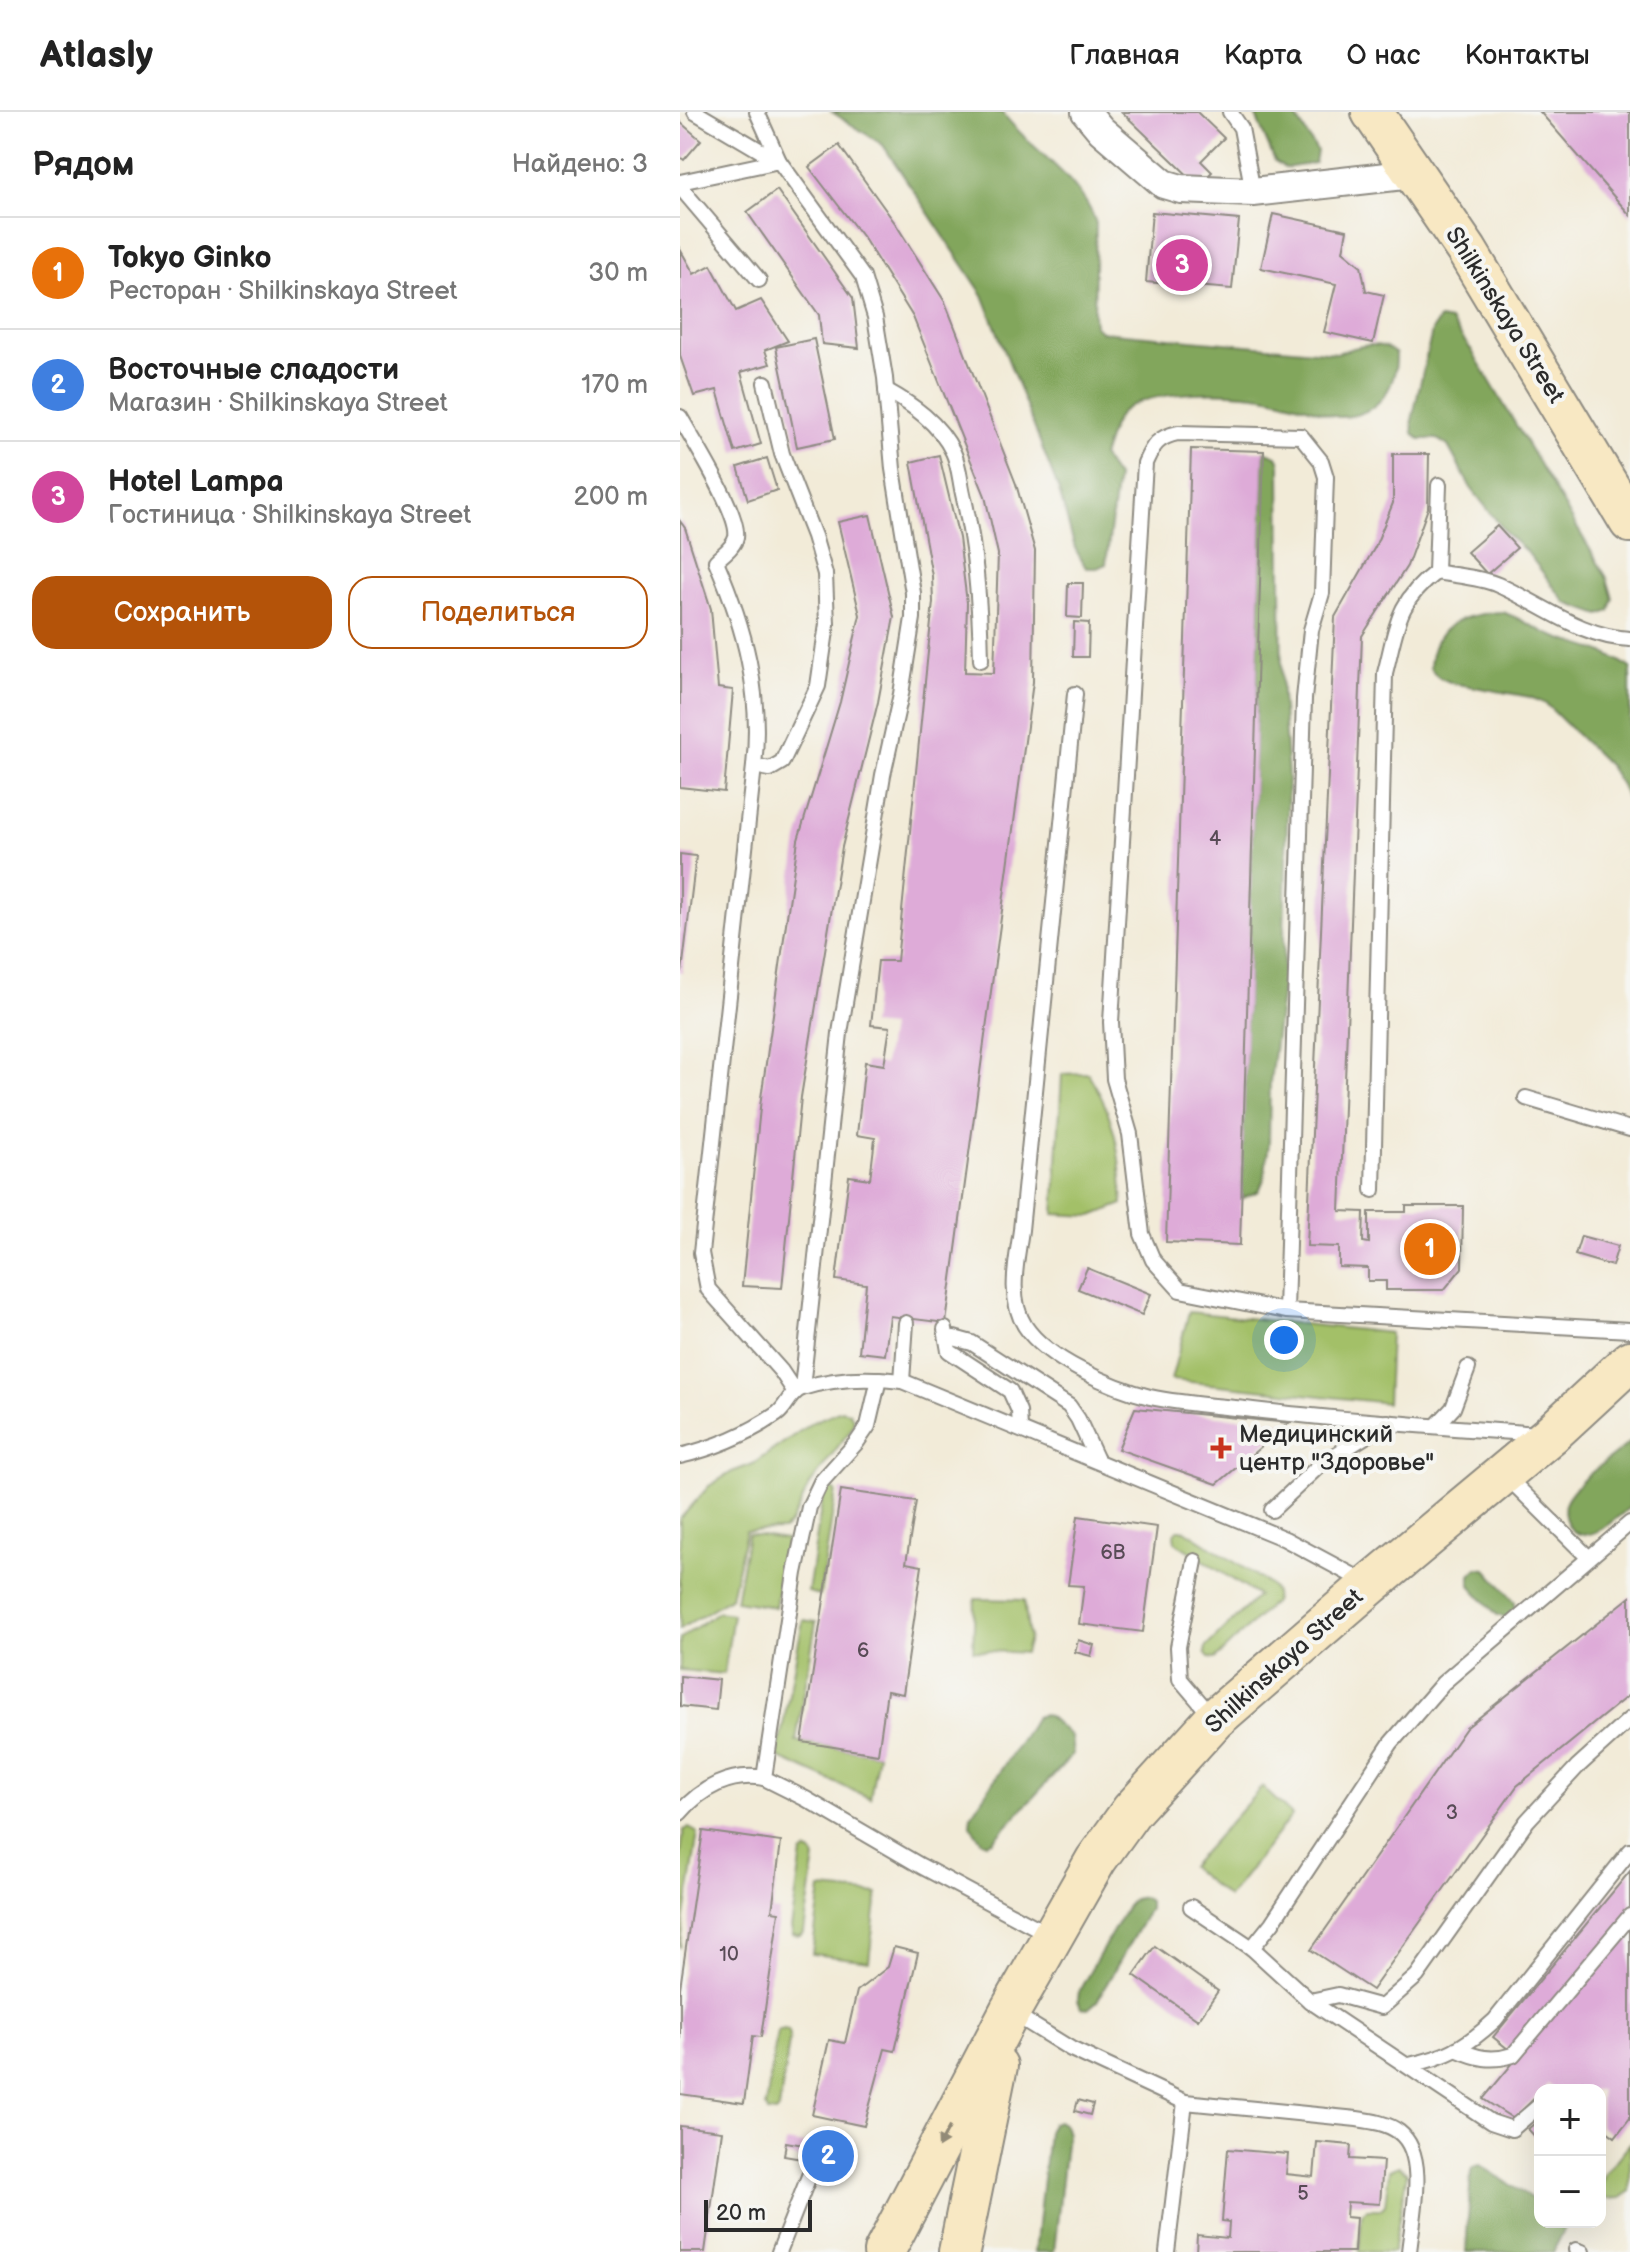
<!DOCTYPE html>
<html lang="ru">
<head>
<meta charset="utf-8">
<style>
	:root { --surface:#fff; --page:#f6f6f6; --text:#222; --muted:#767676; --line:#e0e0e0; --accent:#b45309 }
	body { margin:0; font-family:"Balsamiq Sans",sans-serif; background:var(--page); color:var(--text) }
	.controls { position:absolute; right:24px; bottom:24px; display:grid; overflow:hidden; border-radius:16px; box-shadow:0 8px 32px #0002 }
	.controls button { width:72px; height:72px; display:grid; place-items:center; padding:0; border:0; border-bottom:2px solid var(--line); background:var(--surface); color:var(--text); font:40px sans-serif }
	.scale { position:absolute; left:24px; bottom:20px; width:108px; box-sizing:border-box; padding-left:8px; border:4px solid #2b2b2b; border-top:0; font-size:22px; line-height:28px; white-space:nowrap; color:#2b2b2b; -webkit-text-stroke:6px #f6f6f2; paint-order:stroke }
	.you { position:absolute; left:604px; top:1228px; width:28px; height:28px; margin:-20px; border:6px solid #fff; border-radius:50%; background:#1a73e8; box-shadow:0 0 0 12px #1a73e833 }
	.badge { display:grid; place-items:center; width:52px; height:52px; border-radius:50%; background:var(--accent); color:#fff; font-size:26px; font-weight:700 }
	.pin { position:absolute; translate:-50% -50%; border:4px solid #fff; box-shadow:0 2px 8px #0006 }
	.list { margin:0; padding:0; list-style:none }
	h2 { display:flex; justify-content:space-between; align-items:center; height:104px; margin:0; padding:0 32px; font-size:34px }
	h2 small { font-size:26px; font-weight:400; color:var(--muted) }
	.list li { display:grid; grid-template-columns:52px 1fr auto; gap:24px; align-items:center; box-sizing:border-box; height:112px; padding:0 32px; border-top:2px solid var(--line) }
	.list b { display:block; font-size:30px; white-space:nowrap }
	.list p { margin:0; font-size:26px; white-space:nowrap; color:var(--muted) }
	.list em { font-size:26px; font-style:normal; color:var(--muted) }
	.actions { display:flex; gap:16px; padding:24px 32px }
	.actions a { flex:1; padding:18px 0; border:2px solid var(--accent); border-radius:24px; text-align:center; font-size:28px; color:var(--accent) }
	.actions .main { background:var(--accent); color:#fff }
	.map { position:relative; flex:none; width:950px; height:2140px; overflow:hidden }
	header { display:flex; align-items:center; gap:48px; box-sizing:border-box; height:112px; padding:0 40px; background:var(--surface); border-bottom:2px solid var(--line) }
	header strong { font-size:38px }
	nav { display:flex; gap:44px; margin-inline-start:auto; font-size:28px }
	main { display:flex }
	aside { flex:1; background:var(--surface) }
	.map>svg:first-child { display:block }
</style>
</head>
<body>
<header>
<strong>Atlasly</strong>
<nav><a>Главная</a><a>Карта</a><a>О нас</a><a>Контакты</a></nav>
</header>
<main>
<aside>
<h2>Рядом<small>Найдено: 3</small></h2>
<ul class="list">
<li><span class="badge" style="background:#e8710a">1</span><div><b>Tokyo Ginko</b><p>Ресторан · Shilkinskaya Street</p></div><em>30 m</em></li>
<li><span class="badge" style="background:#3f7fe0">2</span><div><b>Восточные сладости</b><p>Магазин · Shilkinskaya Street</p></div><em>170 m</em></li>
<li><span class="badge" style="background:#d1479c">3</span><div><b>Hotel Lampa</b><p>Гостиница · Shilkinskaya Street</p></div><em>200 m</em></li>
</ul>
<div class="actions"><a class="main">Сохранить</a><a>Поделиться</a></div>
</aside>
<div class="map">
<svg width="950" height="2140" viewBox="0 0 950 2140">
	<rect width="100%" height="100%" fill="#f6f6f2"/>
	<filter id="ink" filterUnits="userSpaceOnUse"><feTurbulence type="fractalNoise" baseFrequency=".0125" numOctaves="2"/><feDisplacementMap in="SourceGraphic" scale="16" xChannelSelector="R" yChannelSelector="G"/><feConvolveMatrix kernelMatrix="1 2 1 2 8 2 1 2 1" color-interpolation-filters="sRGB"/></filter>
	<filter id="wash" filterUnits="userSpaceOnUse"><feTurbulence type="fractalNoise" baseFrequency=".006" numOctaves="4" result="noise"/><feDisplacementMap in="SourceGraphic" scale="32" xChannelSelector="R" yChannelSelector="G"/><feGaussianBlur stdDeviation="1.8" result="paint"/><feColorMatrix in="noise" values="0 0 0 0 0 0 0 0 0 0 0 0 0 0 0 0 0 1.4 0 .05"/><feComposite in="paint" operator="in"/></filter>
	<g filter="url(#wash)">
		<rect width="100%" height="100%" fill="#f2ebd8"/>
		<!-- green -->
		<g fill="#a3c067" stroke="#677649" stroke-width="2">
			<path d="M408,961C436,1004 440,1042 443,1092L412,1104L374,1102L382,962Z"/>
			<polygon points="509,1200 710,1221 707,1291 491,1268"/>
			<polygon points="161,1298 169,1300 174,1308 171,1317 131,1371 110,1412 103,1418 66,1419 51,1485 0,1517 0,1407 29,1374 52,1360 73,1352 133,1310"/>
			<polygon points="148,1375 156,1379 140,1483 128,1480 144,1377"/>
			<path d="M498,1418H505L587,1471C594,1477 597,1481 594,1490L535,1547L529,1546L525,1541L526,1535L578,1484L495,1430L494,1422Z"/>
			<polygon points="68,1422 106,1428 95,1495 56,1489"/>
			<polygon points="295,1487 344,1488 349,1526 345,1541 293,1538"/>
			<polygon points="37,1500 53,1502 44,1562 0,1558 0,1527"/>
			<polygon points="123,1508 136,1510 116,1629 198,1642 190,1686 97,1645"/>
			<polygon points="582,1675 612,1703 548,1785 510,1755"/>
			<polygon points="9,1716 18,1721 0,1836 0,1748 4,1718"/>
			<polygon points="127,1739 132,1741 135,1746 124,1820 120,1824 113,1823 111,1816 122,1742"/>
			<polygon points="141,1777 197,1782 189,1849 132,1842"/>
			<polygon points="102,1917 108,1918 110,1923 99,1997 96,2001 88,2000 86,1994 97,1919"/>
			<polygon points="950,2031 950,2079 940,2086 925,2087 920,2079 925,2062"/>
			<polygon points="719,2054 727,2061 713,2140 679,2140 682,2101 687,2097 701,2097 705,2093 709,2058"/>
		</g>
		<!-- forest -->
		<g fill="#82a65c" stroke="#566844" stroke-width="2">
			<path d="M152,0H322C350,38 400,64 416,111L414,202L415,214L422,220L657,241C678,235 698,226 716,242C717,277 696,305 659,305C636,299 612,289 588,285C554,278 469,277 443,299C432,309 427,331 422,344L437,366L426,452L417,456H406L395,436L379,379L303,183L203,33Z"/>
			<polygon points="574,0 613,0 637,39 635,51 606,56 595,49"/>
			<polygon points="759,207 770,209 792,239 927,466 933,487 930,499 920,503 886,491 847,440 828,423 791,376 768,334 757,327 740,327 733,321 732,308 752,219"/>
			<polygon points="584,339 597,344 600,350 602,583 608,663 603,869 590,970 589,1031 584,1067 579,1079 561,1087"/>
			<path d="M822,500C839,505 852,515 868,522C896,534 925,536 950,556V696L941,673L929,654L866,592L850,585L772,571L758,565L750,556C752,511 784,502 822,500Z"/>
			<path d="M950,1330V1395C936,1406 904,1439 888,1413C884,1405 883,1396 886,1389C895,1369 933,1345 950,1330Z"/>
			<polygon points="797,1456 806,1457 835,1490 835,1498 826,1506 817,1503 790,1473 790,1463"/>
			<polygon points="362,1603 368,1604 391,1624 393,1642 313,1729 307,1731 302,1729 290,1713 291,1703 356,1605"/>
			<polygon points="463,1785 469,1789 469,1797 417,1889 408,1897 401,1896 398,1888 399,1879 447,1794 454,1787"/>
			<polygon points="378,2009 384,2013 387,2022 374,2140 355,2140 368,2020 372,2011"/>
			<polygon points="800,2053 860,2092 860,2110 885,2110 886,2114 873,2140 786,2140 791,2059 793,2055"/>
		</g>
		<g id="blocks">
			<!-- building -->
			<g fill="#deabd8">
				<polygon points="442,0 517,0 544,26 521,49 532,60 518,73"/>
				<polygon points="860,0 950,0 950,103"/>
				<polygon points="0,10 21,28 4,48 0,45"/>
				<polygon points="159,33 215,111 265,190 336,372 355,439 353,570 266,1211 210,1204 205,1243 179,1240 186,1172 156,1168 169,1064 190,1067 195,1026 177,1023 185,950 204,953 210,915 191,913 198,849 217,849 253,490 252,464 231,350 259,343 279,426 287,491 285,560 314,561 318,442 305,384 233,205 185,128 129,55"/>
				<polygon points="97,78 173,186 179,236 142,232 139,203 67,100"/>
				<polygon points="472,100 559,108 552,177 466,170"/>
				<polygon points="593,102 667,118 663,139 681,154 686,179 704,183 693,231 644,220 656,172 581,156"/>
				<polygon points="0,137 14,162 31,153 56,199 81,188 108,229 85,238 90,252 61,260 81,332 55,340 37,278 14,284 0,244"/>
				<polygon points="134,227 155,327 117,335 96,235"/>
				<polygon points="511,337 584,339 560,1133 486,1130"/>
				<polygon points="713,342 749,342 748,396 727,454 682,524 660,1099 684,1100 683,1130 689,1131 689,1100 726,1100 726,1094 783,1094 782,1156 764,1178 706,1178 706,1169 688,1169 688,1156 659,1155 659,1135 627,1134 655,505 695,435 713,391"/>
				<polygon points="87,346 97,378 68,388 58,355"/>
				<polygon points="190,403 214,505 198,590 162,735 121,985 102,1176 62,1174 81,986 118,728 160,590 180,503 158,410"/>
				<polygon points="0,409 5,416 31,497 38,576 53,578 44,680 0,675"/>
				<polygon points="817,414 837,436 807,462 787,440"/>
				<polygon points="388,471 403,471 402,506 387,505"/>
				<polygon points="394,510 409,511 408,545 393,545"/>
				<polygon points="0,742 16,744 2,860 0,860"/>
				<polygon points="901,1124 938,1134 932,1154 895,1143"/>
				<polygon points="407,1156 471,1182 462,1203 398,1177"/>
				<polygon points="455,1296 609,1311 537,1372 438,1337"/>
				<polygon points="161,1378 236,1389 226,1451 242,1454 223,1582 207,1579 198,1642 122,1630"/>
				<polygon points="398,1404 477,1415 463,1520 399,1512 404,1474 388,1473"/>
				<polygon points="950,1485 950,1582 837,1674 692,1878 631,1838 786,1616"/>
				<polygon points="398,1528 414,1533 411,1544 395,1540"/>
				<polygon points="0,1564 39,1568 36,1598 0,1594"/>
				<polygon points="23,1719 101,1730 92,1799 99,1800 81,1925 73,1924 64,1991 0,1982 0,1876"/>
				<polygon points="950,1759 950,2006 935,2025 920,2014 920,1978 876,1978 868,1972 834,2007 803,1987 838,1945 813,1925"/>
				<polygon points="475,1834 538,1879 518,1908 454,1863"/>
				<polygon points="214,1835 238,1841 215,1939 205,1937 184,2014 132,2003 149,1928 165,1931 177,1879 208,1855"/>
				<polygon points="398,1988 413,1992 410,2003 395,1999"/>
				<polygon points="860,2007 860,2030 848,2017"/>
				<polygon points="0,2014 42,2019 25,2140 0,2140"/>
				<polygon points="106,2030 124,2033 122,2047 104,2044"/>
				<polygon points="637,2030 671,2033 670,2047 703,2049 700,2092 667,2090 666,2105 676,2106 674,2140 516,2140 517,2123 548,2126 549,2110 542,2109 548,2037 608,2042 606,2062 634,2065"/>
				<polygon points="131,2033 169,2040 165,2055 128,2047"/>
			</g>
		</g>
	</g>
	<g filter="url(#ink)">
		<use href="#blocks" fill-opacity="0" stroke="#8e8b82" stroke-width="2"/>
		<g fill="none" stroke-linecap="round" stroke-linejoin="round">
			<defs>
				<g id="lane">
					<polyline points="15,0 98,49"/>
					<polyline points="77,0 99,49 183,165 195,205 205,266 213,357 233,481 233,506 221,582 203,663 160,921 122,1276"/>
					<polyline points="550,0 561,16 573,80"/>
					<polyline points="0,70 99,49"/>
					<polyline points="0,75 79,168"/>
					<path d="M206,278C233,293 259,311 273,340C279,352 280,369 283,382C296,438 300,491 301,548"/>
					<path d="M0,305C13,328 60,402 56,425C54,435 43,442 36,449C65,516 82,581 74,654L90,657L102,650L138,574L147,512L145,462L134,424L102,342L85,271"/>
					<polyline points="756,460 759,373"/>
					<path d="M395,582L341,1118C337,1148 327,1186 345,1214C366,1247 433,1276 470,1285C503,1292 539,1294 573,1298C668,1309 763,1315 858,1322"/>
					<polyline points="74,654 21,1141 28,1177 101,1259 115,1280"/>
					<polyline points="846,986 950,1017"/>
					<path d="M693,1078L705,561C717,515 716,490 756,460C776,464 800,465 818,473C862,492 900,525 950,527"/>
					<path d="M606,1199L624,587L631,518L642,481L646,365L641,349L621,324L498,321C478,325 473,333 465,351L431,910L434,967L450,1022L462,1122L473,1148L500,1178L606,1199L950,1218"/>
					<polyline points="265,1217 269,1239 330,1279 339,1299 340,1316"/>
					<polyline points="274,1226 292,1231 389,1294 398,1307 417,1348"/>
					<polyline points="199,1267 188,1314 177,1330 141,1370 129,1395 115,1461 84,1666 126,1687 241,1754 372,1824"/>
					<polyline points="222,1269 226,1211"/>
					<polyline points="756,1314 773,1296 788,1256"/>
					<path d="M0,1344C34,1336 68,1322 97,1302C107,1295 109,1281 122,1276C153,1266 190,1265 222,1269L605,1427L687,1471"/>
					<polyline points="826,1364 908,1445"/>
					<polyline points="592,1398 641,1352 708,1310"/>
					<polyline points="950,1411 763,1571 711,1631 592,1811 572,1836 630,1889 658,1883 702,1895 737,1864 847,1709 897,1655 950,1607"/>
					<polyline points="515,1449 498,1535 500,1567 534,1607"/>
					<path d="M0,1701C21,1676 51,1660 84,1666"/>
					<polyline points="511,1795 572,1836"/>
					<polyline points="630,1889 811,2010 832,2017 860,1993"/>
					<path d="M331,1900L391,1937L505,1990L677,2007C691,2009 707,2011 719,2020C749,2043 732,2107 729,2140"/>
					<path d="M776,1937C797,1946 811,1950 833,1943L950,1804"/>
					<path d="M729,1953C767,1945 786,1935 815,1908L950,1739"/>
					<polyline points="896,2138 902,2140"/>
					<polyline points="99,2140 131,2059"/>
					<polyline points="487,2140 505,1990"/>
				</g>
				<polyline id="street" points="406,0 421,18 484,72 501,77 573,80 733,62"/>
				<g id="secondary">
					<polyline points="692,0 787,139 950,410"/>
					<polyline points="204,2140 330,1899 416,1748 452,1698 535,1607 690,1473 870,1323 950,1249"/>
					<polyline points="279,2140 317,1954"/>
				</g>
			</defs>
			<!-- lane casing -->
			<use href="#lane" stroke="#8e8b82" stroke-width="18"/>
			<!-- street casing -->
			<use href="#street" stroke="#8e8b82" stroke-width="32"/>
			<!-- secondary casing -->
			<use href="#secondary" stroke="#8e8b82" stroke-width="44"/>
			<!-- lane -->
			<use href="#lane" stroke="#fff" stroke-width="14"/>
			<!-- street -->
			<use href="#street" stroke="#fff" stroke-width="28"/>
			<!-- secondary -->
			<use href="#secondary" stroke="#f8e8c3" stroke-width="40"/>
		</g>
		<!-- one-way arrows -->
		<defs><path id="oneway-solid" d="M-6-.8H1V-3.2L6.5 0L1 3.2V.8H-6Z" transform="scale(2)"/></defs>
		<use fill="#928a77" href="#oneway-solid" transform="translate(264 2025) rotate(118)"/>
	</g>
	<!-- markers -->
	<path fill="#c8321e" stroke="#f6f6f2" stroke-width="3" d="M537 1324h8v8h8v8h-8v8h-8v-8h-8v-8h8z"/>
	<g text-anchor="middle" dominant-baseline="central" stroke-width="8" stroke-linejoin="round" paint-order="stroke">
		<!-- number labels -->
		<g font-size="20" fill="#584b56">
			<text x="535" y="727">4</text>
			<text x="433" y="1441">6В</text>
			<text x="183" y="1539">6</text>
			<text x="772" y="1701">3</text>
			<text x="49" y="1843">10</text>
			<text x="623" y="2082">5</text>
		</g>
		<!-- street labels -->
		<g font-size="24" fill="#2b2b2b" stroke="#f6f6f2">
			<text transform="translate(825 203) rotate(58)">Shilkinskaya Street</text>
			<text transform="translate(604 1549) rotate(-42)">Shilkinskaya Street</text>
		</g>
		<!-- poi labels -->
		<g font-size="24" fill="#2b2b2b" stroke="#f6f6f2" text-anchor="start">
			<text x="559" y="1322">Медицинский<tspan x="559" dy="28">центр "Здоровье"</tspan></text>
		</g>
	</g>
</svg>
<div class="controls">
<button>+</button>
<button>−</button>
</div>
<div class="scale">20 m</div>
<div class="you"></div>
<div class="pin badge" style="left:750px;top:1137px;background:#e8710a">1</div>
<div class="pin badge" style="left:148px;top:2044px;background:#3f7fe0">2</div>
<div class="pin badge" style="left:502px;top:153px;background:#d1479c">3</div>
</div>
</main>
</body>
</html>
